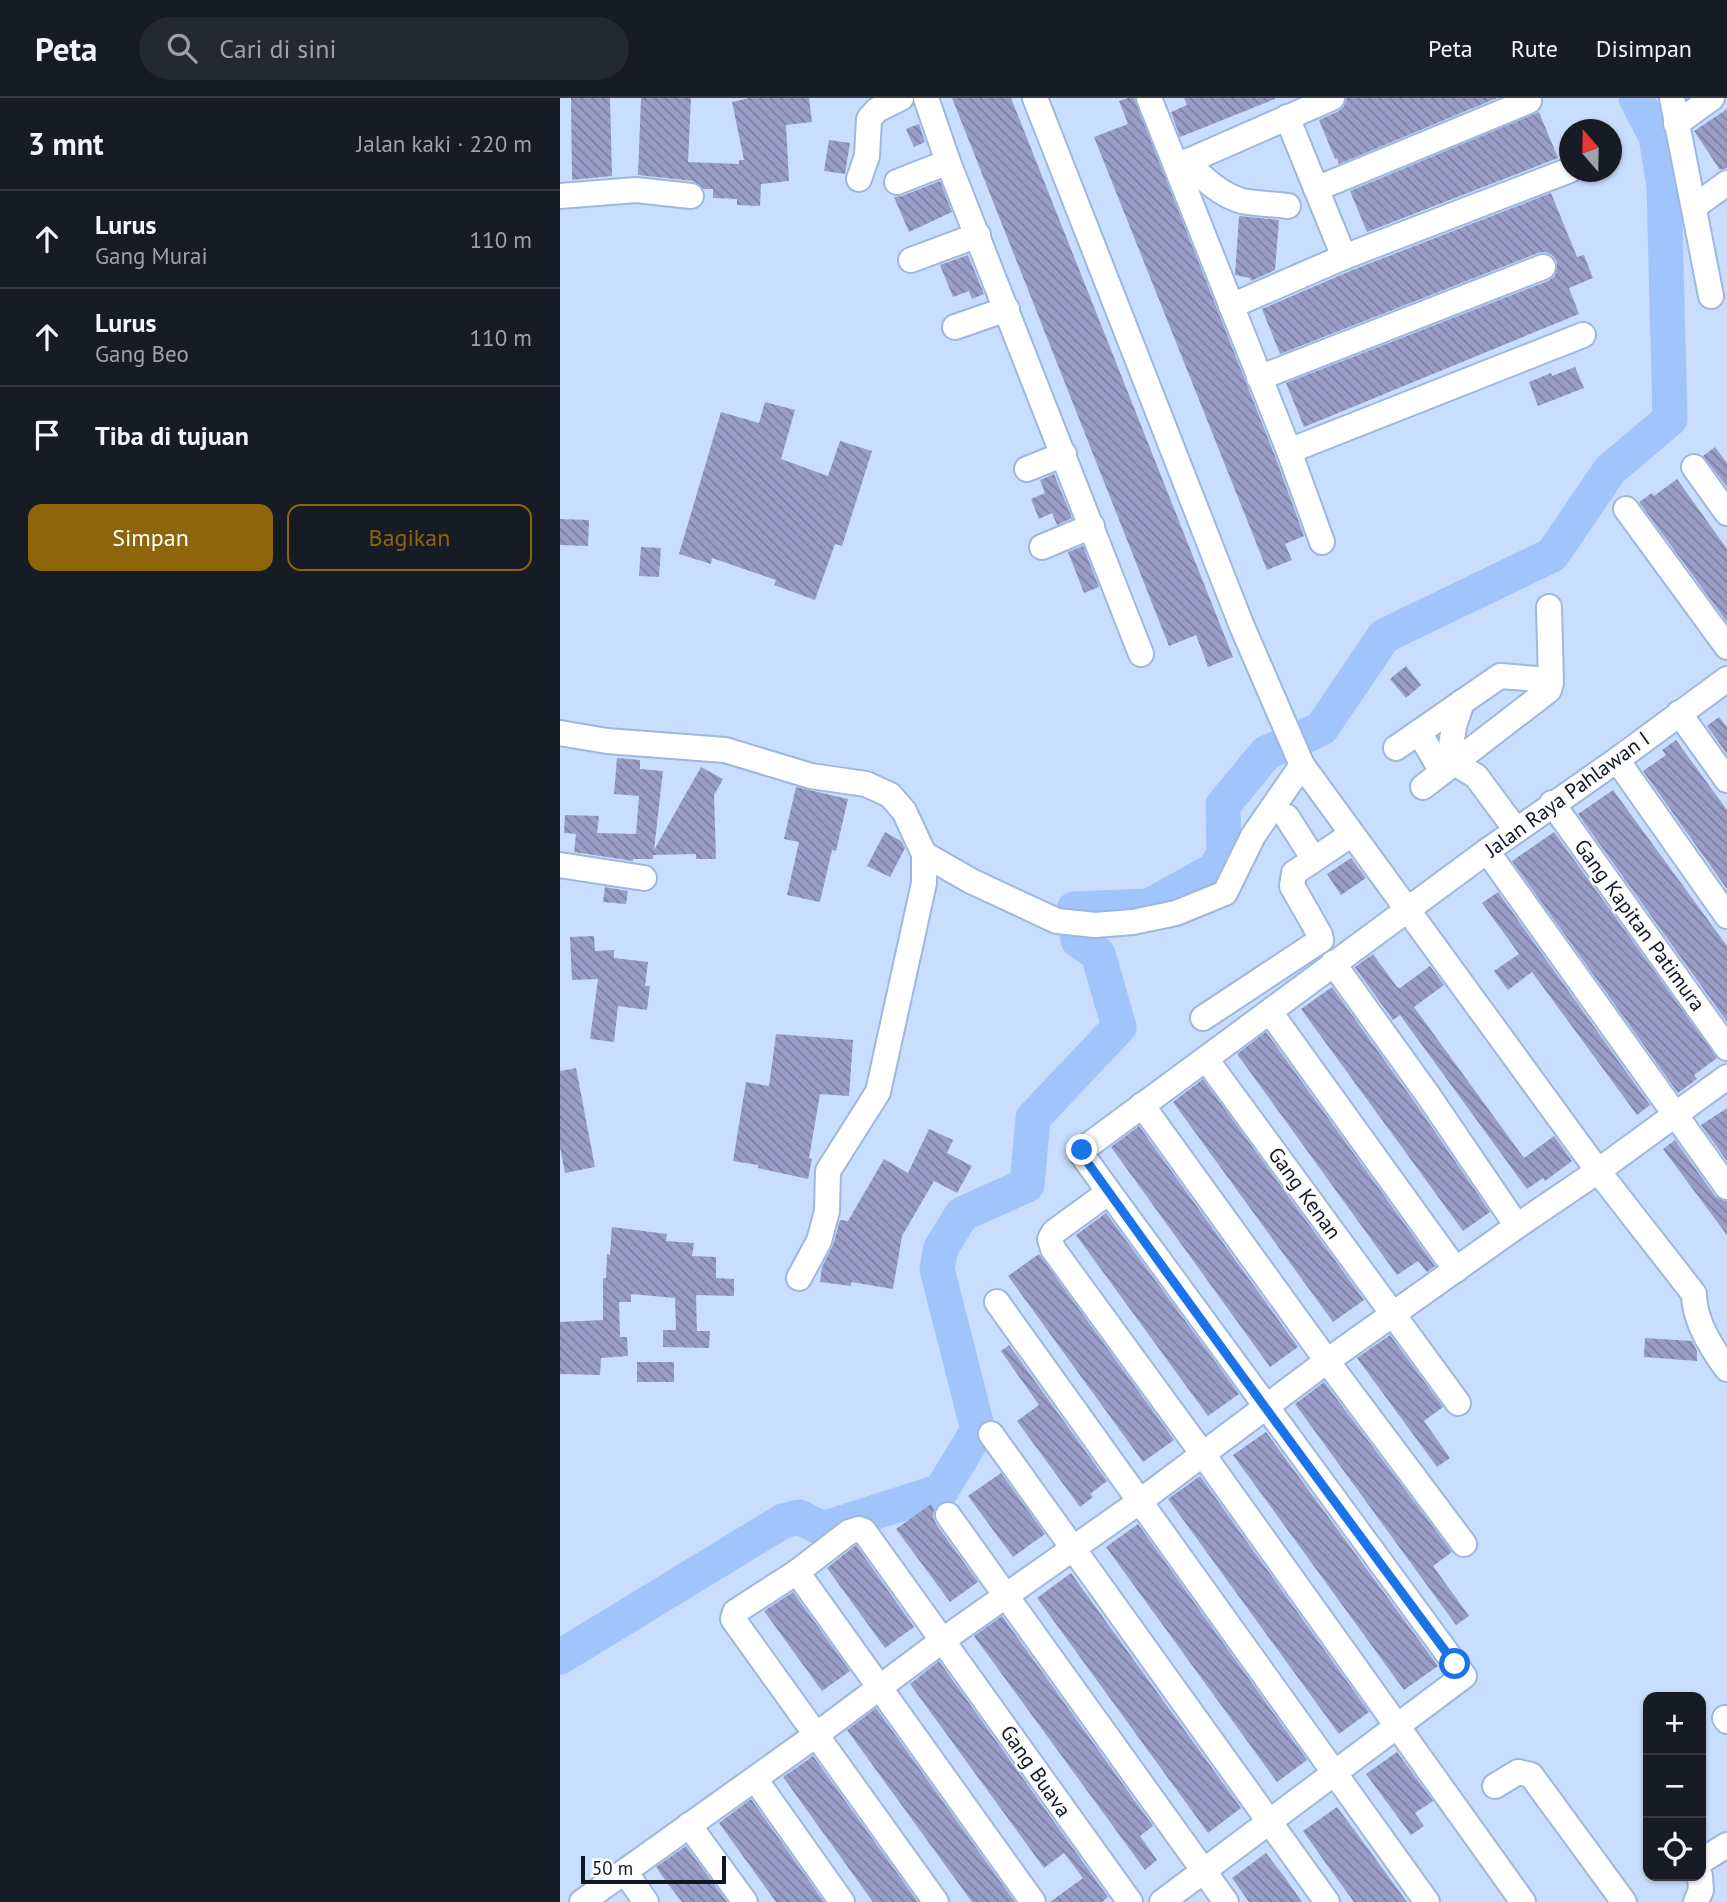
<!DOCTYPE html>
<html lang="id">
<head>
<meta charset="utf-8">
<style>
	:root { --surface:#171b24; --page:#242831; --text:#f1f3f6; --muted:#9ea1a6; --line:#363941; --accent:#8f650b }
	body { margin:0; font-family:"PT Sans",sans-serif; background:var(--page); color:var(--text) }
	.controls { position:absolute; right:21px; bottom:21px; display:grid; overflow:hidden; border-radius:14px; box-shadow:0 2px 5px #0004 }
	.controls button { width:63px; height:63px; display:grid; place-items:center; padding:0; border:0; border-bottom:2px solid var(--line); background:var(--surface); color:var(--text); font:35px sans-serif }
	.compass { position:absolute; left:999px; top:21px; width:63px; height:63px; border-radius:50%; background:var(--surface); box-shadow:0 2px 5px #0004; rotate:340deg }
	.scale { position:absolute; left:21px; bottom:18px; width:145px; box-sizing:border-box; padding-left:7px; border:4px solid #0f1826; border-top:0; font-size:19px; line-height:24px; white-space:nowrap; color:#0f1826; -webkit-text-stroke:5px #fdfdfd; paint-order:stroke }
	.stop { position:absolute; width:21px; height:21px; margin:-16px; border:5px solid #1a73e8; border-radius:50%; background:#fff }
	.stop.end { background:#1a73e8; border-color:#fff; box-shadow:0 2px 7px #0008 }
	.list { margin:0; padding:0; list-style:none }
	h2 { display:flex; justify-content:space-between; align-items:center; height:91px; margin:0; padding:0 28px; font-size:30px }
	h2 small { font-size:23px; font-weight:400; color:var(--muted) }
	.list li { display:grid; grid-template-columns:46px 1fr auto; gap:21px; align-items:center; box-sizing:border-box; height:98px; padding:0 28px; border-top:2px solid var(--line) }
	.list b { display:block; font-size:26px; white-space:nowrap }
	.list p { margin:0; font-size:23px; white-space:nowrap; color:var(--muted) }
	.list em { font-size:23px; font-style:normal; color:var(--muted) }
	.actions { display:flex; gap:14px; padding:21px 28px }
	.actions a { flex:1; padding:16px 0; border:2px solid var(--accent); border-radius:14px; text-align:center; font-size:24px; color:var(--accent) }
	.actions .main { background:var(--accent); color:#fff }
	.icon { flex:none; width:38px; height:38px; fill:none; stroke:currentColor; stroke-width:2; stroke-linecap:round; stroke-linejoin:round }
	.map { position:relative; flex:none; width:1167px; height:1804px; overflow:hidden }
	header { display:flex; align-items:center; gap:42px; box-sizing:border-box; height:98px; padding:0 35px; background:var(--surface); border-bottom:2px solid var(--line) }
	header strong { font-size:33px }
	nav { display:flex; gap:38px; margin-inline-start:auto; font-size:24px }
	.search { width:490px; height:63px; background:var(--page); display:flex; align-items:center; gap:18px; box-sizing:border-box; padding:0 24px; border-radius:38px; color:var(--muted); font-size:26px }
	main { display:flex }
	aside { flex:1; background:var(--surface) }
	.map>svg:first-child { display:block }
</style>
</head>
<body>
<header>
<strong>Peta</strong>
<div class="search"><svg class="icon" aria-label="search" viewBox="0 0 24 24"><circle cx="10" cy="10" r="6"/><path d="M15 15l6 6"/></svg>Cari di sini</div>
<nav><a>Peta</a><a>Rute</a><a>Disimpan</a></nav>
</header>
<main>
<aside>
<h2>3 mnt<small>Jalan kaki · 220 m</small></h2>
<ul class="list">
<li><svg class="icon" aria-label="ahead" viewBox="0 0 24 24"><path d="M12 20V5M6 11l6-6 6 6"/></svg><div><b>Lurus</b><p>Gang Murai</p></div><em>110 m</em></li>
<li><svg class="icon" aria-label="ahead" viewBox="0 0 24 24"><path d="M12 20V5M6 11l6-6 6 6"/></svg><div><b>Lurus</b><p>Gang Beo</p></div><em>110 m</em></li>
<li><svg class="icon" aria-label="arrive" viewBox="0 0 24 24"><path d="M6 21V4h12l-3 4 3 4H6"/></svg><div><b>Tiba di tujuan</b></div></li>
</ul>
<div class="actions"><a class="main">Simpan</a><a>Bagikan</a></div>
</aside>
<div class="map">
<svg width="1167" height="1804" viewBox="0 0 1167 1804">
	<defs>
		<pattern id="building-back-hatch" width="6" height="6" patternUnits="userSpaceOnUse" patternTransform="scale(1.75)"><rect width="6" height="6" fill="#999ec8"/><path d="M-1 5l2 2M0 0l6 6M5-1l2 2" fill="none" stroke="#7b80a2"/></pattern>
	</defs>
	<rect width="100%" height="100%" fill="#c9defe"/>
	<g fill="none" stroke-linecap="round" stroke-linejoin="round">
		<!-- river -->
		<polyline stroke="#a1c4fa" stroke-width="35" points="0,1559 223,1423 239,1419 263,1431 381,1393 418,1332 377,1171 381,1150 402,1116 467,1087 473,1020 559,929 538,856 518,842 514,811 589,808 654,772 664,756 663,707 706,655 761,631 824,538 992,457 1050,372 1110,321 1104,88 1096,39 1076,0"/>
	</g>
	<!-- building -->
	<g fill="url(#building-back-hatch)">
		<polygon points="11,0 50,0 52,78 12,82"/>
		<polygon points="81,0 131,0 128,64 179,66 179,62 184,62 172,4 189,0 249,0 252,24 226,27 229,83 201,86 200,108 177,107 177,101 153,100 153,91 144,91 133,83 78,77"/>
		<polygon points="392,0 451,0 673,559 648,569 636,537 609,548"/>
		<polygon points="568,0 574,0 715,358 744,438 725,446 732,462 707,472 534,39 568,26 559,3"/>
		<polygon points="624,0 715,0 715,1 620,39 611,14 627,7"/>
		<polygon points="787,0 937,0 779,66 777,60 775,61 759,22 779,13 784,8"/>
		<polygon points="1167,11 1167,70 1160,72 1134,33"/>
		<polygon points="979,14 998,60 807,134 790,93"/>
		<polygon points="359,26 365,44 354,49 346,31"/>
		<polygon points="269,42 290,45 285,76 264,73"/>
		<polygon points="380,83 392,114 349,134 334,99 342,98"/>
		<polygon points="991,95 1017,159 1024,157 1033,180 1009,190 1019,216 744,329 726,285 988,183 995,178 997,164 992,157 985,154 978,155 720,256 702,211 790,173"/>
		<polygon points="679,118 719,122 715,172 691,183 690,180 675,177"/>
		<polygon points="408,157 424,196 412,201 409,193 393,199 380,167"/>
		<polygon points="1015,269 1024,290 978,308 969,284 991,275 992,278"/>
		<polygon points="205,304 235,312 221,361 268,378 280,343 312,353 282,448 275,446 255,502 214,487 216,482 152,460 151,466 119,456 161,314 199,325"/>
		<polygon points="1155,349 1167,365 1167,389 1143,358"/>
		<polygon points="494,376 512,420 497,427 492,415 479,421 471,401 485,395 480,382"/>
		<polygon points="1117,381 1167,451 1167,524 1079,404 1092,395 1094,398"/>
		<polygon points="0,421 29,422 28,448 0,447"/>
		<polygon points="523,448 539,489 524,495 508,454"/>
		<polygon points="81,449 101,450 99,479 79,478"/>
		<polygon points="846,568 861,587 846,600 830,581"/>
		<polygon points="1159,619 1167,629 1167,656 1147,628"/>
		<polygon points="1116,642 1167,712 1167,791 1083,673 1106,657 1102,652"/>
		<polygon points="57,660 80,662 80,671 103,673 94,752 141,669 163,681 154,697 156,761 136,761 136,756 93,757 93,761 73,761 73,763 14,754 16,736 4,735 5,717 39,718 37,735 76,736 79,698 54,696"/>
		<polygon points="236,689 288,701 276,753 272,752 260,804 227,797 239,744 224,741"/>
		<polygon points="1053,692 1167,848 1167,924 1018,716"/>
		<polygon points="325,734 341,743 345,750 330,779 307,768"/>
		<polygon points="994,734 1157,960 1134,977 1137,981 1118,995 952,763"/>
		<polygon points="791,760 806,780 781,797 767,776"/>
		<polygon points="45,789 68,793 66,806 43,804"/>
		<polygon points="938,794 1090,1007 1077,1017 972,874 948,892 934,873 959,856 922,805"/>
		<polygon points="34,838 35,853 54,852 54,860 88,864 85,888 90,888 87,912 58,908 54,944 30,941 38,881 12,882 10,839"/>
		<polygon points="813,856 837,889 840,890 870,868 884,887 854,909 964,1060 994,1038 1012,1063 985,1083 983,1080 967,1091 840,917 833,922 796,871 795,869"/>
		<polygon points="772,889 856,1006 930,1114 903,1133 741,911"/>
		<polygon points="706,934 875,1168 867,1174 858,1163 837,1177 677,956"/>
		<polygon points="216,936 293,942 289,998 260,996 249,1060 252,1061 248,1081 198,1070 198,1067 173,1063 186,984 209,988"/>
		<polygon points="16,970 35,1069 5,1075 0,1049 0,973"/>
		<polygon points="643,981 804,1202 773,1224 613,1004"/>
		<polygon points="1167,1010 1167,1063 1141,1027"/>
		<polygon points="579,1028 738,1249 710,1269 551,1049"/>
		<polygon points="369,1031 393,1042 387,1055 412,1068 397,1095 374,1083 342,1138 333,1191 291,1184 291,1188 260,1184 262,1169 273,1147 280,1122 288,1123 324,1061 348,1075"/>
		<polygon points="1115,1042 1155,1098 1167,1104 1167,1137 1103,1051"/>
		<polygon points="546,1115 679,1296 648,1318 516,1137"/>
		<polygon points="52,1129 107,1136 106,1143 134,1145 132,1158 156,1159 156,1180 174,1181 174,1198 136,1197 137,1233 150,1233 149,1250 103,1249 103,1232 116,1232 115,1200 71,1196 71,1204 59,1204 60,1239 67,1239 68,1258 41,1260 40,1277 0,1276 0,1224 43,1222 43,1180 46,1180 47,1156 50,1157"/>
		<polygon points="479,1156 614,1342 583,1364 448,1178"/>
		<polygon points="830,1237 883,1309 864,1323 890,1360 877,1369 797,1260"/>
		<polygon points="1085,1240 1132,1243 1137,1253 1137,1263 1084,1259"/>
		<polygon points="449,1247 547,1383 530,1396 533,1399 520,1409 457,1323 479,1307 441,1253"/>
		<rect x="77" y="1264" width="37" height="20"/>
		<polygon points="764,1284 892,1454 873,1468 909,1518 896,1527 735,1306"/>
		<polygon points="706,1334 878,1568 844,1592 673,1357"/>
		<polygon points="441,1375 485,1436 453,1459 408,1398"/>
		<polygon points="640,1378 809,1614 779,1636 608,1401"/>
		<polygon points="371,1406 374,1411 373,1418 376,1426 418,1484 390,1504 336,1431"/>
		<polygon points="578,1426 747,1662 717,1684 546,1449"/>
		<polygon points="296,1447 354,1529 325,1550 267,1470"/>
		<polygon points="511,1475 681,1710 648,1735 477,1500"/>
		<polygon points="233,1494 290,1573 262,1593 204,1513"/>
		<polygon points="442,1518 593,1728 580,1738 597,1762 585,1772 414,1538"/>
		<polygon points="379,1563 548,1799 542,1804 490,1804 523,1780 504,1755 484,1770 350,1586"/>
		<polygon points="316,1610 455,1804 412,1804 287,1632"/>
		<polygon points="837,1654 873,1703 855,1715 864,1728 851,1737 806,1676"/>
		<polygon points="253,1658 358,1804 313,1804 223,1679"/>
		<polygon points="191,1701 264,1804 216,1804 159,1725"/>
		<polygon points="777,1709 801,1741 847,1804 794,1804 767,1767 743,1733"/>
		<polygon points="126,1748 167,1804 122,1804 105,1782 96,1769"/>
		<polygon points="706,1755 723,1777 742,1804 689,1804 672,1780"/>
	</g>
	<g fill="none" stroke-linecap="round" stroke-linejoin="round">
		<defs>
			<g id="minor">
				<polyline points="366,0 388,64 581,556"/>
				<path d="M475,0L681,526L742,667L1038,1073L1134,1196C1134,1222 1152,1251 1167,1271"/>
				<polyline points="589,0 729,353 762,444"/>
				<polyline points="1112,0 1151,198"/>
				<polyline points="727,19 784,159"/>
				<polyline points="1116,26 1152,0"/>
				<path d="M627,63C641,79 661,97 682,103C697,106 713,106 728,108"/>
				<polyline points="617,68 772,0"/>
				<polyline points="299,81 307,58 309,21 317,12 341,0"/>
				<polyline points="337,84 388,64"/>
				<polyline points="756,91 969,3"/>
				<polyline points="0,98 76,92 131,98"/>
				<polyline points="1134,109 1167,85"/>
				<polyline points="351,162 418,137"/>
				<polyline points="671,208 784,159 1010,72"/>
				<polyline points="395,229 447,211"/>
				<polyline points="699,280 983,169"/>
				<polyline points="729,353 1023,237"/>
				<polyline points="1134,369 1167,415"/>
				<polyline points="467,371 504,356"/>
				<polyline points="1066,411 1167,549"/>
				<polyline points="482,449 532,428"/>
				<polyline points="1119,615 1167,682"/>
				<polyline points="859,634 882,674"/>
				<polyline points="0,635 47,643 165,652 251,678 306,686 330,697 344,713 364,756 411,783 497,823 535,827 573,824 616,815 665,795 693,738 742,667"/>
				<polyline points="836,650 940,578 990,582"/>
				<polyline points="1057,662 1167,818"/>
				<polyline points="894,665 916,678 956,732"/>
				<polyline points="888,668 894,628 902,604"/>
				<polyline points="863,689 989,592 991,585 989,509"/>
				<polyline points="992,705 1167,950"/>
				<polyline points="727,719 753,760"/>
				<polyline points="927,753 1167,1089"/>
				<polyline points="0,767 84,780"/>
				<polyline points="773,865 868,997 957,1128"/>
				<polyline points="710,914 896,1172"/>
				<polyline points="643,920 761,842 760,837 732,788 734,775 792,736"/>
				<polyline points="646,961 898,1305"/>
				<polyline points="582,1007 767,1263 904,1446"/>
				<polyline points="549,1094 494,1134 490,1141 493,1151 642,1355 963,1804"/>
				<polyline points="239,1180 259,1143 267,1113 268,1073 318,994 364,785 364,756"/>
				<polyline points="437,1204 867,1804"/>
				<polyline points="431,1336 767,1804"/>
				<polyline points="388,1417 666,1804"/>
				<polyline points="237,1474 473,1804"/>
				<polyline points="1165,1620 1167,1623"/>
				<polyline points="195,1681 282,1804"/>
				<polyline points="935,1688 958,1674 971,1677 1064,1804"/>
				<polyline points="129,1727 185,1804"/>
				<polyline points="1141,1763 1167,1747"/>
				<polyline points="65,1774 86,1804"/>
				<polyline points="22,1804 256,1637 383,1542 579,1404 767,1263 957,1128 1038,1073 1167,979"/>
				<polyline points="376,1804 173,1521 175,1514 237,1474 289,1434 299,1431 304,1433 570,1804"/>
				<polyline points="602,1804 904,1578 549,1094 523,1058 522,1052 927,753 1057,662 1167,581"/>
				<polyline points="1136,1804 1141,1792 1140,1778"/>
			</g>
		</defs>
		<!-- minor casing -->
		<use href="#minor" stroke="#9eb7de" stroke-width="28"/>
		<!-- minor -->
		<use href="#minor" stroke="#fff" stroke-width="24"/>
	</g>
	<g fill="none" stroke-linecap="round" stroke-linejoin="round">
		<!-- route -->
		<path stroke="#1a73e8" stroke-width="9" d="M522,1052L523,1058C645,1229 770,1398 895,1566"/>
	</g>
	<g text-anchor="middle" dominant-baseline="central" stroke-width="5" stroke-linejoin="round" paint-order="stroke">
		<!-- street labels -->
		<g font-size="21" fill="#0f1826" stroke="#fdfdfd">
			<text transform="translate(1007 696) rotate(-36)">Jalan Raya Pahlawan I</text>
			<text transform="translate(1080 827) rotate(54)">Gang Kapitan Patimura</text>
			<text transform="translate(745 1095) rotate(54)">Gang Kenan</text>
			<text transform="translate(476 1673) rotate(55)">Gang Buava</text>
		</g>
	</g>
</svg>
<div class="controls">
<button>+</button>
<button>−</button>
<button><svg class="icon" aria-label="locate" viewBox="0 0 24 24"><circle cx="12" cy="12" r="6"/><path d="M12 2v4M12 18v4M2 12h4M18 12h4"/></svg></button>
</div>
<svg class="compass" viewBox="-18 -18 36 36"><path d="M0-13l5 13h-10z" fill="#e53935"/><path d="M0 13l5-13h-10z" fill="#9ea1a6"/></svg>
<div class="scale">50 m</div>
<div class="stop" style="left:895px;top:1566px"></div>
<div class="stop end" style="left:522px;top:1052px"></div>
</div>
</main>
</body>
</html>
